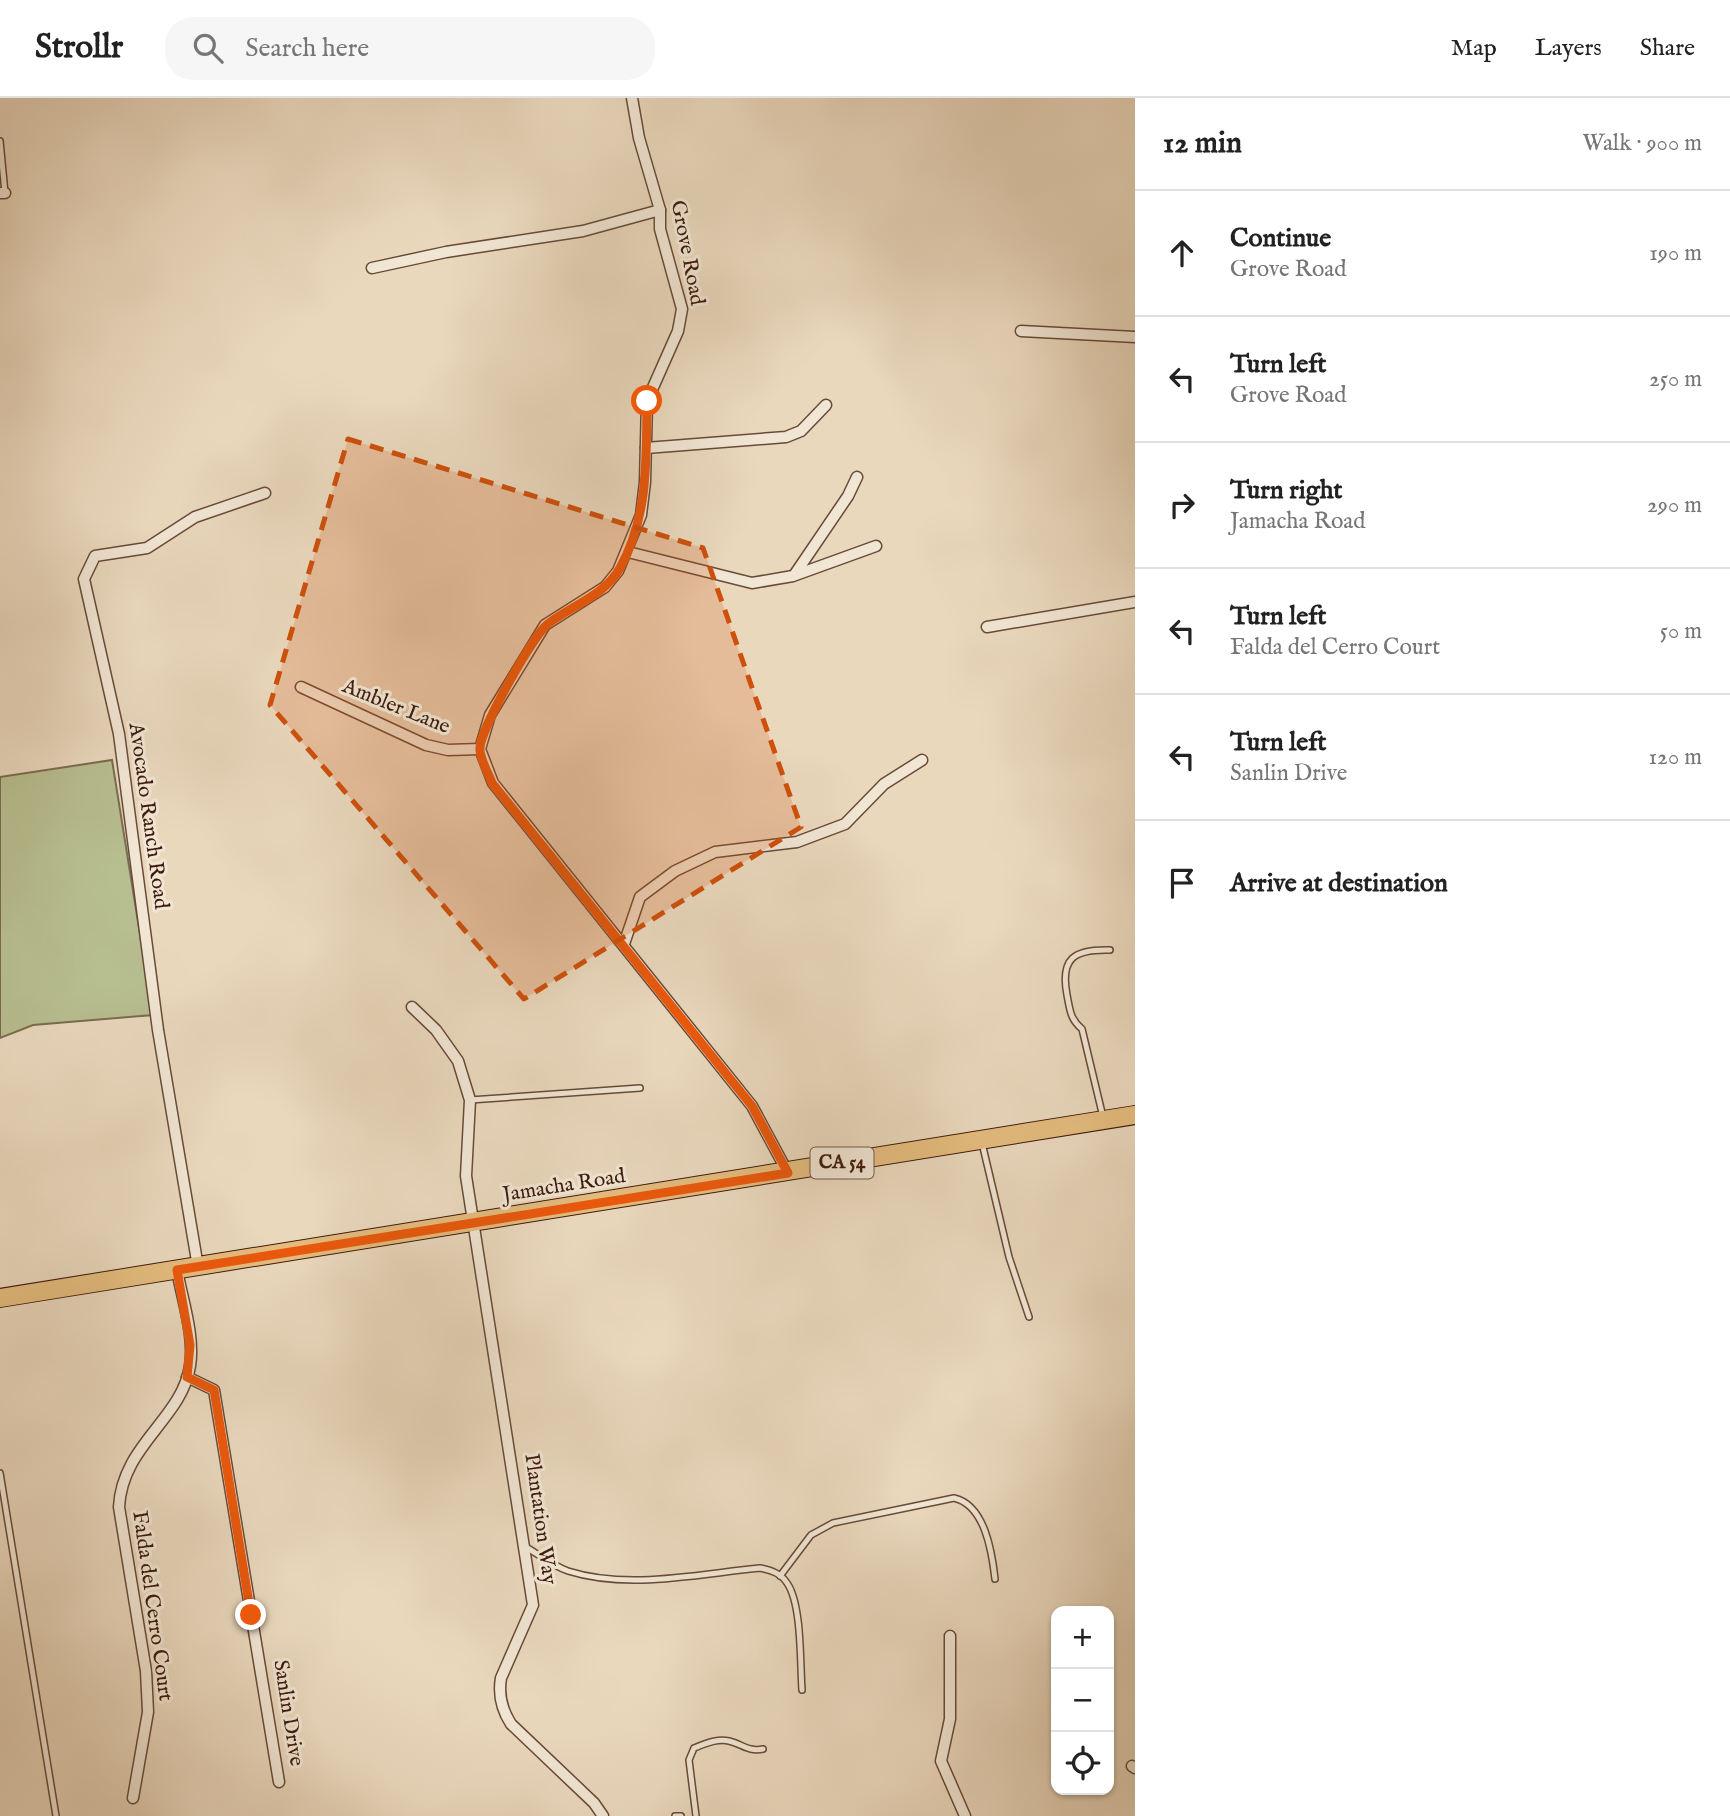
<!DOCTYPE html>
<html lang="en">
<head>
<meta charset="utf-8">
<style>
	:root { --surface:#fff; --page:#f6f6f6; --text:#222; --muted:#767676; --line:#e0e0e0 }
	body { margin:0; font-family:"IM FELL English",serif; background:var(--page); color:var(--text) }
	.controls { position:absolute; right:21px; bottom:21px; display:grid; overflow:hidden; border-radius:14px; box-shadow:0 2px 5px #0004 }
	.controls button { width:63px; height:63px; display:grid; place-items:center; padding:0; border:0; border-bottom:2px solid var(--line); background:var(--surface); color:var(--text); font:35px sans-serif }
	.stop { position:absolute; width:21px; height:21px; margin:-16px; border:5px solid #ea580c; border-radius:50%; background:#fff }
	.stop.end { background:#ea580c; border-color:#fff; box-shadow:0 2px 7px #0008 }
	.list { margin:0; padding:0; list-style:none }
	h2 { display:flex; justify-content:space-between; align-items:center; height:91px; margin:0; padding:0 28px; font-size:30px }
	h2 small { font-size:23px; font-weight:400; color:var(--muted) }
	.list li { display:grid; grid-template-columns:46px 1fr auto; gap:21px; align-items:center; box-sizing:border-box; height:126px; padding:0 28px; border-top:2px solid var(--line) }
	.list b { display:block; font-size:26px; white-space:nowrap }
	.list p { margin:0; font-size:23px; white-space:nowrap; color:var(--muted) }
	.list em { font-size:23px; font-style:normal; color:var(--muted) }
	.icon { flex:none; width:38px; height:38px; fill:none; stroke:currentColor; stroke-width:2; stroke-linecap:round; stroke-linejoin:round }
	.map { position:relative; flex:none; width:1135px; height:1718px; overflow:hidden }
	header { display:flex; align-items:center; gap:42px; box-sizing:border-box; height:98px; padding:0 35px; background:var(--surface); border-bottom:2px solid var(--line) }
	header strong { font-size:33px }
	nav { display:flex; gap:38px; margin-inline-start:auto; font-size:24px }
	.search { width:490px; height:63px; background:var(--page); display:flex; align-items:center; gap:18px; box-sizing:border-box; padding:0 24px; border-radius:28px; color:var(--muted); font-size:26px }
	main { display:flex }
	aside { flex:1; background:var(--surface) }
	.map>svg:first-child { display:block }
</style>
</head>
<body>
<header>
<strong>Strollr</strong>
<div class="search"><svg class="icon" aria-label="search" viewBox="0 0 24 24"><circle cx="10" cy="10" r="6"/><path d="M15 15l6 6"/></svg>Search here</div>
<nav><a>Map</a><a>Layers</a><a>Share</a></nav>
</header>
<main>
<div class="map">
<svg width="1135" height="1718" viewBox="0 0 1135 1718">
	<rect width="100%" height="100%" fill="#ead8bd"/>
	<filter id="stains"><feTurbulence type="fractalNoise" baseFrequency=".00286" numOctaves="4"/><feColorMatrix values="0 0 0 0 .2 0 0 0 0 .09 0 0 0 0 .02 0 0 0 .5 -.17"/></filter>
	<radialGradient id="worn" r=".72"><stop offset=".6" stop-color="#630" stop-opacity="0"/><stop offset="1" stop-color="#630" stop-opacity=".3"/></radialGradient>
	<!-- green -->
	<polygon fill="#b7be90" stroke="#7a6c4e" stroke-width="2" points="112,662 153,917 33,927 0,940 0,679"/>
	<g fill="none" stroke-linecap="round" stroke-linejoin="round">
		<defs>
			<g id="service">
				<polyline points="0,43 5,95"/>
				<polyline points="470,1002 640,990"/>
				<path d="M1103,1019L1082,931C1070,921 1070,912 1067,897C1060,860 1074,851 1110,852"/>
				<polyline points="982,1045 1009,1159 1029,1219"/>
				<polyline points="0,1375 56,1718"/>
				<path d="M526,1449C539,1457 553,1468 568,1473C628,1492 698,1476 760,1470C770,1472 781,1475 787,1485C802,1506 800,1565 802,1592"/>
				<path d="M780,1478L811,1437L833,1425L954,1400C985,1407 992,1454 995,1481"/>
				<polyline points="675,1718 681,1718"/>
				<path d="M696,1718L689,1662L694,1650C705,1646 717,1640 729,1643C742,1646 748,1654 763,1651"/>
			</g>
			<g id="minor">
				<polyline points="632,0 639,40 660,112 660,131 682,211 678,233 647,303 645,384 641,417 618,473 605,489 545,527 490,617 480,651 493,685 752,1008 788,1075"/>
				<polyline points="0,95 5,95"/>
				<polyline points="372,170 446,154 583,133 660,112"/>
				<polyline points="1021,233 1135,239"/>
				<polyline points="646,350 786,339 801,333 826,307"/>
				<polyline points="628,454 752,485 793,478 876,448"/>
				<polyline points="795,476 848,398 857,379"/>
				<polyline points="987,529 1135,504"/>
				<polyline points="301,589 426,647 448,652 480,651"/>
				<polyline points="624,846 640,799 675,773 715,754 797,744 845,726 884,686 922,662"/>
				<path d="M412,909L436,932L458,963L470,1002L466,1078L533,1507L501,1580C498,1597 502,1612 511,1626L594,1705L603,1718"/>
				<polyline points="198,1169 158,932 119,636 84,481 95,458 147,450 195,419 265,395"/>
				<polyline points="187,1279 214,1292 279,1684"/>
				<polyline points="950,1538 950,1621 941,1663 965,1718"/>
				<polyline points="1132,1668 1135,1670"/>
				<path d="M133,1700L148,1614L146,1573L119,1409C122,1347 182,1321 190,1268C195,1238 182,1201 177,1172"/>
			</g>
			<polyline id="primary" points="0,1200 1135,1017"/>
		</defs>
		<!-- service casing -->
		<use href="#service" stroke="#684a38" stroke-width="8"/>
		<!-- minor casing -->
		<use href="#minor" stroke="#684a38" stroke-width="13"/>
		<!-- primary casing -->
		<use href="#primary" stroke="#3d1a0c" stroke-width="20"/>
		<!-- service -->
		<use href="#service" stroke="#f1e6d4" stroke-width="5"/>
		<!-- minor -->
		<use href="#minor" stroke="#f1e6d4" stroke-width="10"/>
		<!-- primary -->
		<use href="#primary" stroke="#e5bc7e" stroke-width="18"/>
	</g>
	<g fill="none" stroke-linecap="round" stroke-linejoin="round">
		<!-- route -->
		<path stroke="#ea580c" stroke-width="9" d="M251,1517L214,1292L187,1279L190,1247L177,1172L788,1075L752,1008L492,685C489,676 479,660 480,650C480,632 534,535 549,525C573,507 605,497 620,470C649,418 646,360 647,303"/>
	</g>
	<!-- marked area -->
	<path fill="#ce500c" fill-opacity="0.2" stroke="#ce500c" stroke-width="5" stroke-dasharray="14 9" stroke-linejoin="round" d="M348,341L703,450L801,729L524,901L270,607Z"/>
	<g text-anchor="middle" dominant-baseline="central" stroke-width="6" stroke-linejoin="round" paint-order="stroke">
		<!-- shield labels -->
		<rect fill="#f1e6d4" stroke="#735748" stroke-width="2" x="810.5" y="1049.5" width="63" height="31" rx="5"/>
		<g font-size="19" font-weight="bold" fill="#3d1a0c">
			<text x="842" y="1065">CA 54</text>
		</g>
		<!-- street labels -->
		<g font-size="21" fill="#3d1a0c" stroke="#f1e6d4">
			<text transform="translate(687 155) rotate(79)">Grove Road</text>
			<text transform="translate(396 609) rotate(22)">Ambler Lane</text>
			<text transform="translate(148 718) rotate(82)">Avocado Ranch Road</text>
			<text transform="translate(564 1088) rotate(-9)">Jamacha Road</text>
			<text transform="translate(540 1421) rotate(82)">Plantation Way</text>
			<text transform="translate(152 1508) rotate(82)">Falda del Cerro Court</text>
			<text transform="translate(288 1615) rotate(81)">Sanlin Drive</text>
		</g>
	</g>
	<rect width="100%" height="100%" filter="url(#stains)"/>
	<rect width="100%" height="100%" fill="url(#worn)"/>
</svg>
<div class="controls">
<button>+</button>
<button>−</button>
<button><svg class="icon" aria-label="locate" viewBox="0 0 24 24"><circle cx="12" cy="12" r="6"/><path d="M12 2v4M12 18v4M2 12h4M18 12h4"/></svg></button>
</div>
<div class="stop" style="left:647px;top:303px"></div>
<div class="stop end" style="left:251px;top:1517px"></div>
</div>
<aside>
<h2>12 min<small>Walk · 900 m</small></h2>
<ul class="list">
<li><svg class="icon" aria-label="ahead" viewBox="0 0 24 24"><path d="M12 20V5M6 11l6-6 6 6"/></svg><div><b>Continue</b><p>Grove Road</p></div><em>190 m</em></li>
<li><svg class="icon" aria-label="left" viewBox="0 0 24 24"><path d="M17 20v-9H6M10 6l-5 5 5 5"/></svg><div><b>Turn left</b><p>Grove Road</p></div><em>250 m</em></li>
<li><svg class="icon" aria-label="right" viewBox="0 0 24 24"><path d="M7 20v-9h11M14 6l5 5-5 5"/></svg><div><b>Turn right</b><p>Jamacha Road</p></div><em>290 m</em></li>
<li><svg class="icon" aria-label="left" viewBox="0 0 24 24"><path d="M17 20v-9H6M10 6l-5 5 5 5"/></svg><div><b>Turn left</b><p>Falda del Cerro Court</p></div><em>50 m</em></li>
<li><svg class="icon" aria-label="left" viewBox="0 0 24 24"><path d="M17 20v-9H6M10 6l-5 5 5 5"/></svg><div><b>Turn left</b><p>Sanlin Drive</p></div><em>120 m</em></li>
<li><svg class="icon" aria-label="arrive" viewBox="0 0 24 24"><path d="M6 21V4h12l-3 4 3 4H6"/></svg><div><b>Arrive at destination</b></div></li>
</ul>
</aside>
</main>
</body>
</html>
